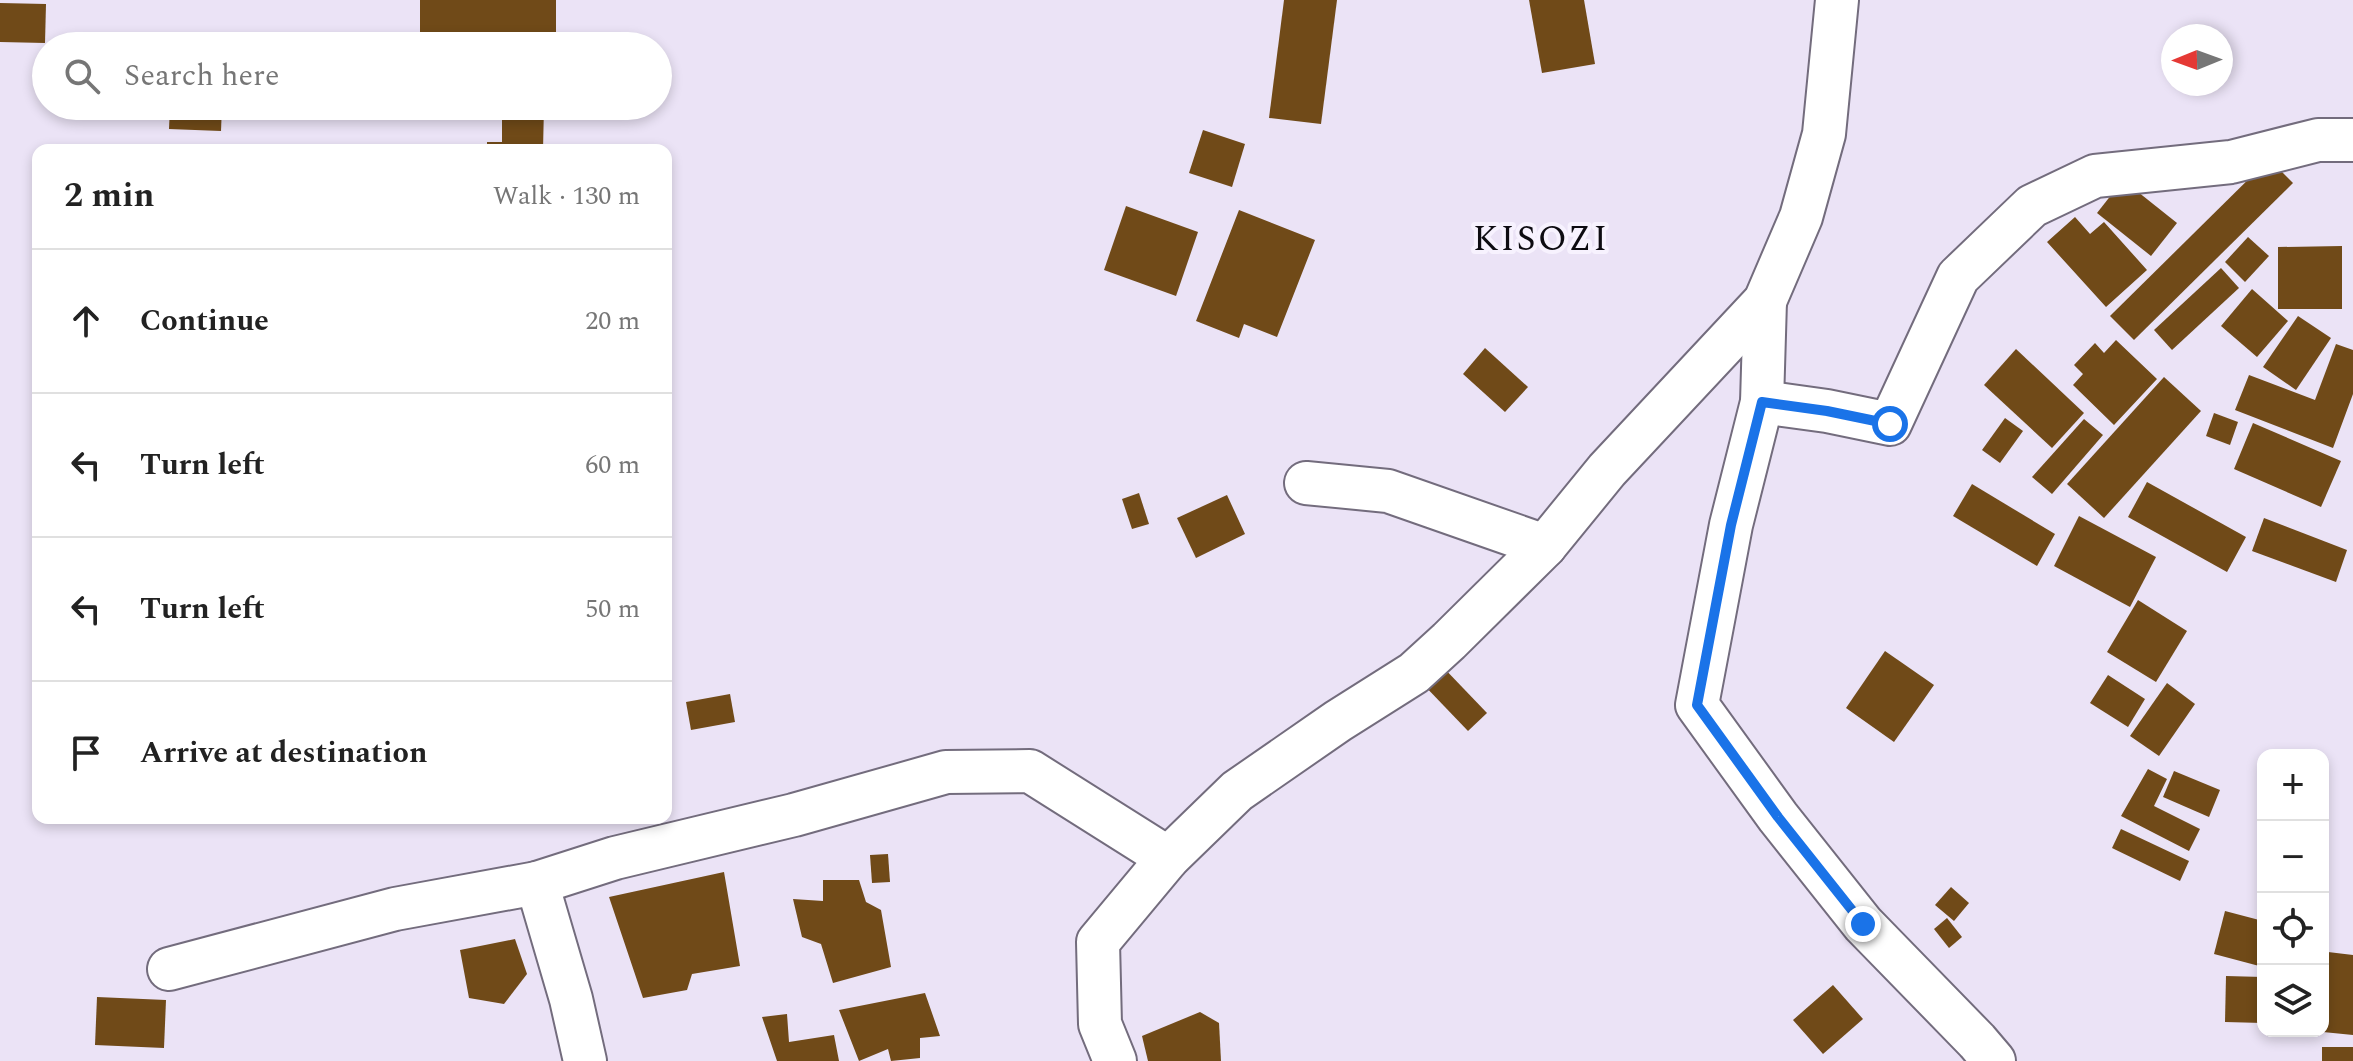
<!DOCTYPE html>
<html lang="en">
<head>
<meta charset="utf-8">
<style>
	:root { --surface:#fff; --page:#f6f6f6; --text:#222; --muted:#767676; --line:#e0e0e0 }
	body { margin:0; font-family:Spectral,serif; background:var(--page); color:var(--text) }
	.controls { position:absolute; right:24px; bottom:24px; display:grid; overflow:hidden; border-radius:16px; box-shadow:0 4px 12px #0003 }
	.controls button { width:72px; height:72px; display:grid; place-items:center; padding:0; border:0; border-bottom:2px solid var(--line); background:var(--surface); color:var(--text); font:40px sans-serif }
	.compass { position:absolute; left:2161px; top:24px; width:72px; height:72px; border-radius:50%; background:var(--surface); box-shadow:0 4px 12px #0003; rotate:269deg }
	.stop { position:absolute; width:24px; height:24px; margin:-18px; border:6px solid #1a73e8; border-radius:50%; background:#fff }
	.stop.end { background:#1a73e8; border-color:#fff; box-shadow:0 2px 8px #0008 }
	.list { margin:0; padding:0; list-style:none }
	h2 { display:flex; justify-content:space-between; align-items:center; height:104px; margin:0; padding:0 32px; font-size:34px }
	h2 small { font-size:26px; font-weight:400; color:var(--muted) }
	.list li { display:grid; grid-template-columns:52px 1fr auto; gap:24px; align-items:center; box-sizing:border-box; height:144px; padding:0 32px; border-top:2px solid var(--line) }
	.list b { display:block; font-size:30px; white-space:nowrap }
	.list em { font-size:26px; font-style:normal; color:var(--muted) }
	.icon { flex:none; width:44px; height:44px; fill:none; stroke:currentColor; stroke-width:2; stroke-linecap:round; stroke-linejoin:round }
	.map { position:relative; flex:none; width:2353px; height:1061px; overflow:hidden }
	.search { position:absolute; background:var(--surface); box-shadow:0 4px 12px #0003; left:32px; top:32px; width:640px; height:88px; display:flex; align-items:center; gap:20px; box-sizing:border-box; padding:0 28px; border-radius:44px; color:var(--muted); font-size:30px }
	.panel { position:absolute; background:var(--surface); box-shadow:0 4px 12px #0003; left:32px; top:144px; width:640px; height:680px; border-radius:16px }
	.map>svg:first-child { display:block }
</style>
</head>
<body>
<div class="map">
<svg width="2353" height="1061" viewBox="0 0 2353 1061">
	<rect width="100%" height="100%" fill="#ebe3f6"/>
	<!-- building -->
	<g fill="#704a18">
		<rect x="420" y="0" width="136" height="46"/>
		<polygon points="1284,0 1337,0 1321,124 1269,118"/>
		<polygon points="1529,0 1584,0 1595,64 1542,73"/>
		<polygon points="0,3 46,4 45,43 0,42"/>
		<polygon points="170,106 222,106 221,131 169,129"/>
		<polygon points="502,106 544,106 543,150 487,150 487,142 502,142"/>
		<polygon points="1203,130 1245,144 1232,187 1189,173"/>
		<polygon points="2269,159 2293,183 2134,340 2110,316"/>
		<polygon points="2123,180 2177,223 2151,256 2097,213"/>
		<polygon points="1126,206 1198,232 1176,296 1104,270"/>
		<polygon points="1239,210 1315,240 1277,337 1244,324 1239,338 1196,321"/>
		<polygon points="2075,217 2090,234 2104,222 2147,270 2106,307 2047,242"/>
		<polygon points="2248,237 2269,256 2245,282 2225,262"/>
		<polygon points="2342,246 2342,309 2278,309 2278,247"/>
		<polygon points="2221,268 2239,288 2172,350 2154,330"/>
		<polygon points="2252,289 2288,321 2257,357 2221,326"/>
		<polygon points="2298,316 2331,338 2296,390 2263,367"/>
		<polygon points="2116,340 2157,379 2114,425 2073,385 2083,374 2074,365 2095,343 2104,353"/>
		<polygon points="2336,344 2353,350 2353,394 2333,448 2235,410 2249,375 2315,400"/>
		<polygon points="1485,348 1528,387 1505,412 1463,374"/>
		<polygon points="2016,349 2084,413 2052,448 1984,385"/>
		<polygon points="2164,377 2201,411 2104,518 2067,484"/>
		<polygon points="2214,413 2238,422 2230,445 2206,436"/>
		<polygon points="2005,418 2023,431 2000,463 1982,450"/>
		<polygon points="2084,419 2103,435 2052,494 2032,477"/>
		<polygon points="2253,423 2341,461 2321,507 2234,469"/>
		<polygon points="2147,482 2246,537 2227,572 2128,517"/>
		<polygon points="1972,484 2055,534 2037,566 1953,516"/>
		<polygon points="1139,493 1149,524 1132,529 1122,499"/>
		<polygon points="1227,495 1245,534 1196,558 1177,518"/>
		<polygon points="2079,516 2156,557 2130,607 2054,566"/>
		<polygon points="2264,518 2347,550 2336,582 2252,551"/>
		<polygon points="2138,600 2187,631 2156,682 2107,652"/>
		<polygon points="1885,651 1934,685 1894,742 1846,708"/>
		<polygon points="1440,664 1487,713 1468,731 1421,682"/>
		<polygon points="2108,675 2145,699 2128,727 2090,703"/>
		<polygon points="2167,683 2195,704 2159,756 2130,736"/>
		<polygon points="730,694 735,722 691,730 686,702"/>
		<polygon points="2148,769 2167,779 2154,806 2200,829 2189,851 2121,816"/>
		<polygon points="2174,771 2220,790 2209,817 2163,797"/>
		<polygon points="2121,829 2189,861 2180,881 2112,848"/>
		<polygon points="888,854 890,882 872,883 870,855"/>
		<polygon points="724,872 740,966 692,974 687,990 643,998 609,897"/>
		<polygon points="823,880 859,880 866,902 881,910 891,967 833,983 821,944 802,937 793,899 823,901"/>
		<polygon points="1951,887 1969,903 1954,921 1935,905"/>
		<polygon points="2225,911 2263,921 2263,967 2214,954"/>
		<polygon points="1947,918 1962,937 1949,948 1934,929"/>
		<polygon points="515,939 527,974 504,1004 469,998 460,950"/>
		<polygon points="2328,952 2353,955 2353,1035 2323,1032"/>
		<polygon points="2226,976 2263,977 2263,1023 2225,1022"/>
		<polygon points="1833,985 1863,1019 1823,1054 1793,1020"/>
		<polygon points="925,993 940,1036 920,1038 920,1058 891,1061 888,1049 859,1061 839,1010"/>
		<polygon points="97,997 166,1000 164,1048 95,1045"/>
		<polygon points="1200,1012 1219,1023 1221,1061 1148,1061 1142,1036"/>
		<polygon points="787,1014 789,1042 834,1035 839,1061 777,1061 762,1017"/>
		<rect x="2322" y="1047" width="31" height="14"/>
	</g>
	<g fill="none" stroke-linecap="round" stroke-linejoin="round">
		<defs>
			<g id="minor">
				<polyline points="1765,301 1762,402 1731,525 1697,705 1778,817 1863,924 1977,1041 1994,1061"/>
				<polyline points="1762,402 1827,411 1890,424 1958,277 2032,206 2095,176 2231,162 2318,140 2353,140"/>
				<polyline points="1306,483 1388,491 1545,546"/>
				<polyline points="537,883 615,858 794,815 946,772 1030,771 1168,858"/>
				<polyline points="169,969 395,909 537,883 571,999 585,1061"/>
				<polyline points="1115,1061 1100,1024 1098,942 1168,858 1237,791 1338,721 1414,673 1449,641 1545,546 1607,470 1765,301 1801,217 1824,134 1837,0"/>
			</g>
		</defs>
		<!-- minor casing -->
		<use href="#minor" stroke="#736c7d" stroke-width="46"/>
		<!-- minor -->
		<use href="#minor" stroke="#fff" stroke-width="42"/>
	</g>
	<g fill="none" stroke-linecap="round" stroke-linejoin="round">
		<!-- route -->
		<polyline stroke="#1a73e8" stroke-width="10" points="1863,924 1778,817 1697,705 1731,525 1762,402 1827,411 1890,424"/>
	</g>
	<g text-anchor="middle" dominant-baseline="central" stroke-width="8" stroke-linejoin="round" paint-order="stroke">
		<!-- quarter labels -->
		<g font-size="36" letter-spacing="2" fill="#0d0b11" stroke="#f7f2fe">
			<text x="1541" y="239">KISOZI</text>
		</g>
	</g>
</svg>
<div class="controls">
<button>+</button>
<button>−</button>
<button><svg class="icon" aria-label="locate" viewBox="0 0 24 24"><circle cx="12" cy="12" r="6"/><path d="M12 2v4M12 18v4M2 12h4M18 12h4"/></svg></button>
<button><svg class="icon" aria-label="layers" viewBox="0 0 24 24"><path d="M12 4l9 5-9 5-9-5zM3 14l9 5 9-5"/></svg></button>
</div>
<svg class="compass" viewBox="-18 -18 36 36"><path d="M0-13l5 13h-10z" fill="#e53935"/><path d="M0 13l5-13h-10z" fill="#767676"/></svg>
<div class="stop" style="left:1890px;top:424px"></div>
<div class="stop end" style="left:1863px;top:924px"></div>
<div class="search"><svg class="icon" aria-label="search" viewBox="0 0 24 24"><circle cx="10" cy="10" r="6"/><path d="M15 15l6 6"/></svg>Search here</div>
<section class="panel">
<h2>2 min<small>Walk · 130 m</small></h2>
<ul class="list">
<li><svg class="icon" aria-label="ahead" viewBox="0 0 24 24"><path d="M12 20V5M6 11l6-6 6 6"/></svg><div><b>Continue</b></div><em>20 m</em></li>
<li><svg class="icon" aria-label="left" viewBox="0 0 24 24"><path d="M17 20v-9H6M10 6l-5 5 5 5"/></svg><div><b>Turn left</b></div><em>60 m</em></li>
<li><svg class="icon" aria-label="left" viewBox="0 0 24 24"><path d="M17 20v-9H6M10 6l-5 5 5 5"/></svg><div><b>Turn left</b></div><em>50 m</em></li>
<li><svg class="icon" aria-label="arrive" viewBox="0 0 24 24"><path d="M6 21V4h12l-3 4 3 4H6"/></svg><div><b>Arrive at destination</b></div></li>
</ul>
</section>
</div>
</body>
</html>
